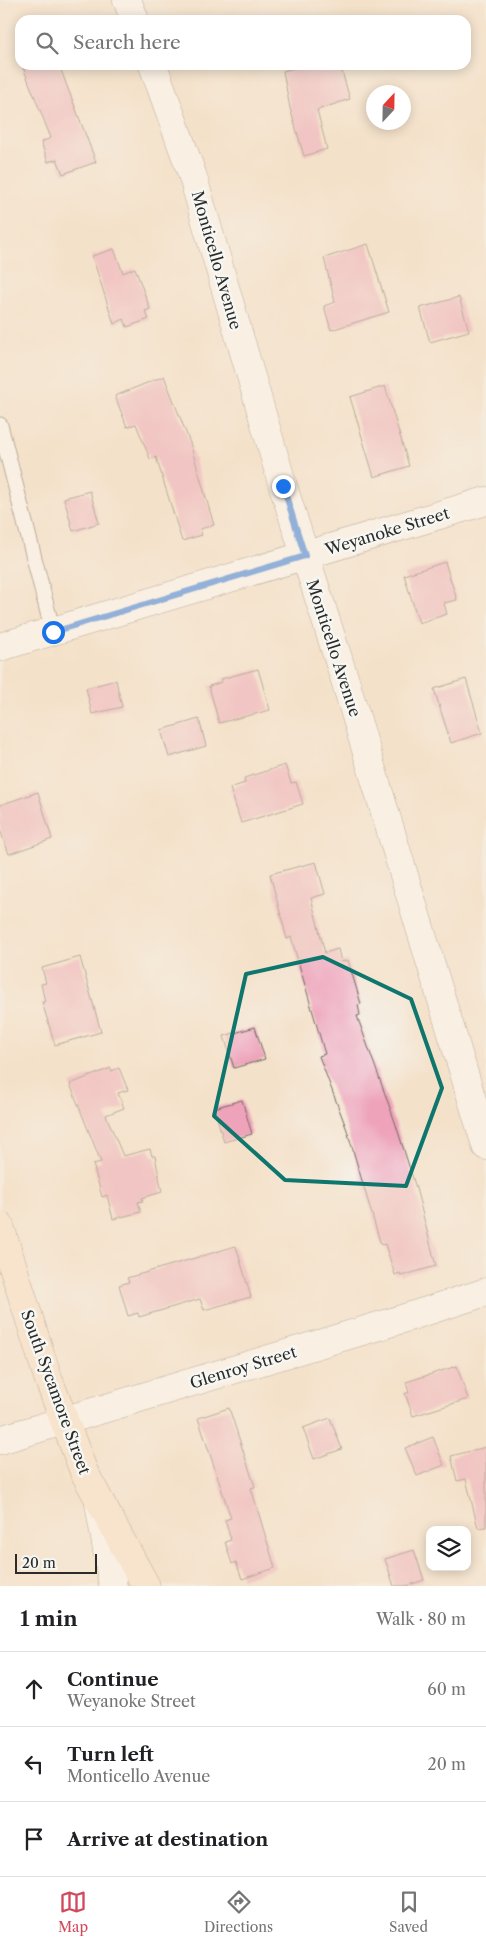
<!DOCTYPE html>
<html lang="en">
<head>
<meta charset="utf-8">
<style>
	:root { --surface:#fff; --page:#f6f6f6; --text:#202124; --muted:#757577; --line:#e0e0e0; --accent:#d1495b }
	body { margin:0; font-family:"Libre Caslon Text",serif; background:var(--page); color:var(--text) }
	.controls { position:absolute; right:15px; bottom:15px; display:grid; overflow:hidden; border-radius:10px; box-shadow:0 2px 12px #0003 }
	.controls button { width:45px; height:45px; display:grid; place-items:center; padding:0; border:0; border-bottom:1px solid var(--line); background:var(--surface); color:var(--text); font:25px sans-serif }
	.compass { position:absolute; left:366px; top:85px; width:45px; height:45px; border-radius:50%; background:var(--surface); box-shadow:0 2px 12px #0003; rotate:22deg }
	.scale { position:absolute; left:15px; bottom:12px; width:82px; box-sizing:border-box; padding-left:5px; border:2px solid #2b2b2b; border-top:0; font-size:14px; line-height:18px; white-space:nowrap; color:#2b2b2b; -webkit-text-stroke:4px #f6f6f2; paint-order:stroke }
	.stop { position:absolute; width:15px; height:15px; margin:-11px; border:4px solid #1a73e8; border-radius:50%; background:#fff }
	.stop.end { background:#1a73e8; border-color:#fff; box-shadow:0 1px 5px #0008 }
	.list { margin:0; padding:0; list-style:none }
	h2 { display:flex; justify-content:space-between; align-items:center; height:65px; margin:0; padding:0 20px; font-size:21px }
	h2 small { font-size:16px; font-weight:400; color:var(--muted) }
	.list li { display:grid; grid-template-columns:32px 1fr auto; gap:15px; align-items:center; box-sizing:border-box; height:75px; padding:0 20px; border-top:1px solid var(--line) }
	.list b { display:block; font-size:19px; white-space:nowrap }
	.list p { margin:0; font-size:16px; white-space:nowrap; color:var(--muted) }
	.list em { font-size:16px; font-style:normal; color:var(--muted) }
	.icon { flex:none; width:28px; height:28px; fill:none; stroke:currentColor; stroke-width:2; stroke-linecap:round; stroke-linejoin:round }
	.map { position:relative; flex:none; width:486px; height:1586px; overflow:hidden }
	.search { position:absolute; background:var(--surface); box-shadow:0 2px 12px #0003; left:15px; right:15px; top:15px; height:55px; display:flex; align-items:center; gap:12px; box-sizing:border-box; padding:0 18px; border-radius:15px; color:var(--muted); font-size:19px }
	.sheet { height:290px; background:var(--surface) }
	nav { display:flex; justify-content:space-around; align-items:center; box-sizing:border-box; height:70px; border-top:1px solid var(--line); background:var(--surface); font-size:14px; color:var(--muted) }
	nav a { display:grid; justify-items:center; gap:2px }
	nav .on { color:var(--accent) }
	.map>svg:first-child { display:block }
</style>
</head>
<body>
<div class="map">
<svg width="486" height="1586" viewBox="0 0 486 1586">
	<rect width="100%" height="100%" fill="#f6f6f2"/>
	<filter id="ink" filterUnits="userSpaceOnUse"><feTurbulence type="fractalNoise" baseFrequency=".02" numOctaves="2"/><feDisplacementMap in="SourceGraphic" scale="10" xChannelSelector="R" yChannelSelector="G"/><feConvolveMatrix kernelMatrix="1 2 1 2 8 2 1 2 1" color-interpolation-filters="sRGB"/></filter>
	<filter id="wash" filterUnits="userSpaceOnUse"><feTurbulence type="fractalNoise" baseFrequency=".0096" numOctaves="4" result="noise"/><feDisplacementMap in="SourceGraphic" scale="20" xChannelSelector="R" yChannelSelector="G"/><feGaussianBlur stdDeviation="1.12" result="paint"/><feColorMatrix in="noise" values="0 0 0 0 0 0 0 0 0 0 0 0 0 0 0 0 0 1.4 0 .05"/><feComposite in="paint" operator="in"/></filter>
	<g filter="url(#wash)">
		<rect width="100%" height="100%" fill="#f4e1ca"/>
		<g id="blocks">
			<!-- building -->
			<g fill="#eea3ba">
				<polygon points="22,65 59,65 96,162 63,174 57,159 48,162 41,142 51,138"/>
				<polygon points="304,65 340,65 350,99 317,110 327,149 304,156 290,108 283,71"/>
				<polygon points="368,244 389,312 331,330 324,306 335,302 324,258"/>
				<polygon points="114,249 123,273 135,268 150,309 145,311 149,319 127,327 124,319 114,324 92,256"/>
				<polygon points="459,297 469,331 430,342 420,308"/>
				<polygon points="164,376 190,443 214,525 200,529 202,535 182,541 156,457 150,459 136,424 127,427 115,396"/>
				<polygon points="385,386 409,466 374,477 350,397"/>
				<polygon points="90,491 99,523 73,531 64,498"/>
				<polygon points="445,562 457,600 444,603 447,614 419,623 404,575"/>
				<polygon points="258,669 270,710 219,723 209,686 222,682 221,679"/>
				<polygon points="466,679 482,733 451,743 434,689"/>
				<polygon points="116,680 122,707 92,714 86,688"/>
				<polygon points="199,719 206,746 169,757 161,730"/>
				<polygon points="285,765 291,783 296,782 303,804 241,823 230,788 245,783 244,778"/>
				<polygon points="38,792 52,839 9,854 0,830 0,805"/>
				<polygon points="316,862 325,894 311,898 325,953 338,949 341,962 348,960 361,1004 358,1005 360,1015 357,1016 395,1122 416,1188 436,1266 401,1276 400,1273 395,1275 385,1244 381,1245 347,1130 319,1056 325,1054 291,937 287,939 270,874"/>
				<polygon points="80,957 101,1032 55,1045 42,1002 45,1002 41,984 46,983 42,968"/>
				<polygon points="255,1027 265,1059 234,1068 224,1036"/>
				<polygon points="111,1068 111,1071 119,1068 128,1090 118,1093 124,1108 106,1115 123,1156 150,1149 152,1156 155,1156 162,1192 142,1198 143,1201 138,1202 141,1212 113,1219 107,1195 102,1197 93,1164 101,1162 70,1084"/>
				<polygon points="242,1100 252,1134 224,1142 214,1108"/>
				<polygon points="236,1246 251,1297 204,1310 200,1299 139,1317 138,1313 128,1316 119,1285 129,1282 127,1278"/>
				<polygon points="457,1366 468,1399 413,1416 405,1393 409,1393 406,1382"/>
				<polygon points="229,1408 255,1487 251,1488 275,1568 242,1579 236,1562 232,1564 225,1542 231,1540 225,1520 231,1518 198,1418"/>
				<polygon points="330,1418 342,1449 314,1459 303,1428"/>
				<polygon points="433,1437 444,1465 417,1476 405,1448"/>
				<polygon points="486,1447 486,1527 478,1528 466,1479 457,1481 451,1456"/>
				<polygon points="414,1550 424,1580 406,1586 394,1586 385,1559"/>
			</g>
		</g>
	</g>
	<g filter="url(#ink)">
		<use href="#blocks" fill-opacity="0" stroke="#716b63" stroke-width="1"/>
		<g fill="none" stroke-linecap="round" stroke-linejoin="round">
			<defs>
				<polyline id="lane" points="0,425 53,632"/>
				<g id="street">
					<polyline points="127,0 135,20"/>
					<polyline points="153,65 192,174 283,486 344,677 486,1146"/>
					<polyline points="0,647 486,501"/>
					<polyline points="0,1440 402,1319 486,1292"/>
					<polyline points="99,1503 113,1586"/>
				</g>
				<polyline id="secondary" points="0,1226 48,1378 84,1472 146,1586"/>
			</defs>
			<!-- lane casing -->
			<use href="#lane" stroke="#716b63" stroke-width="17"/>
			<!-- street casing -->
			<use href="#street" stroke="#716b63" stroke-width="29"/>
			<!-- secondary casing -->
			<use href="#secondary" stroke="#716b63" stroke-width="29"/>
			<!-- lane -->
			<use href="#lane" stroke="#fff" stroke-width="15"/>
			<!-- street -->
			<use href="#street" stroke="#fff" stroke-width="28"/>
			<!-- secondary -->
			<use href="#secondary" stroke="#fde4d0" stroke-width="28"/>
		</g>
	</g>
	<g fill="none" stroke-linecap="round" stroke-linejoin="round" filter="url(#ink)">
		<!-- route -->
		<polyline stroke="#1a73e8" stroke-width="6" points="53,632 305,556 283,486"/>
	</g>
	<!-- marked area -->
	<path d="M0 0H486V1586H0ZM323,957L411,999L442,1088L406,1186L285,1180L214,1116L246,974Z" fill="#f4e1ca" fill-opacity=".55" fill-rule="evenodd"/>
	<path fill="none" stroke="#0f766e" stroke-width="4" stroke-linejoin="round" d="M323,957L411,999L442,1088L406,1186L285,1180L214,1116L246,974Z"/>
	<g text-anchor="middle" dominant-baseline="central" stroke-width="5" stroke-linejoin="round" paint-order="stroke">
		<!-- street labels -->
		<g font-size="16" fill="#2b2b2b" stroke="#f6f6f2">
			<text transform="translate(217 260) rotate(74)">Monticello Avenue</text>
			<text transform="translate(387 531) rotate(-17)">Weyanoke Street</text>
			<text transform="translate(334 648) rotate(72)">Monticello Avenue</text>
			<text transform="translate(243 1367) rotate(-17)">Glenroy Street</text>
			<text transform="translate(56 1392) rotate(70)">South Sycamore Street</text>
		</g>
	</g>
</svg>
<div class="controls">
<button><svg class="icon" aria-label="layers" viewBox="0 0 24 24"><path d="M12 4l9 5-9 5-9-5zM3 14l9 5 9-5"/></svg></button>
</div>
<svg class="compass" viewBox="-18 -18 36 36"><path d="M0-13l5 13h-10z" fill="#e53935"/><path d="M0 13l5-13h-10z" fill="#757577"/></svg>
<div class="scale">20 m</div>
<div class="stop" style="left:53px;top:632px"></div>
<div class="stop end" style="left:283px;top:486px"></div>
<div class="search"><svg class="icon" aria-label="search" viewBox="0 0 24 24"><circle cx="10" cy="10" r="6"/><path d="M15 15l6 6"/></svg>Search here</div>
</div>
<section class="sheet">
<h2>1 min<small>Walk · 80 m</small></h2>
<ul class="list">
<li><svg class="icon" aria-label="ahead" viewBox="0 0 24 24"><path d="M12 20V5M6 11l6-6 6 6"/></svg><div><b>Continue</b><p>Weyanoke Street</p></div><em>60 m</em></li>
<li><svg class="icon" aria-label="left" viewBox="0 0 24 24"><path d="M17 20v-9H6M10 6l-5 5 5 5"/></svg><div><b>Turn left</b><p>Monticello Avenue</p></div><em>20 m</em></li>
<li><svg class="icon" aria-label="arrive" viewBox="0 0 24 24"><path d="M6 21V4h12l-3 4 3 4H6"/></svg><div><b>Arrive at destination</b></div></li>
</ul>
</section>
<nav>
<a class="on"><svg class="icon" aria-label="map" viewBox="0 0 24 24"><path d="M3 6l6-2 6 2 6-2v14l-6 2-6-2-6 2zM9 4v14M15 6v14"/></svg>Map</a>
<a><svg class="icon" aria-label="directions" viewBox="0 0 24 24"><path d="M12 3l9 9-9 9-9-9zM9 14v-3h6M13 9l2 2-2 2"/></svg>Directions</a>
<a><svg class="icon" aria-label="saved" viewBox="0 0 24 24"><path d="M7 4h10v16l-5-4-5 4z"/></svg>Saved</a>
</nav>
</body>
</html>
